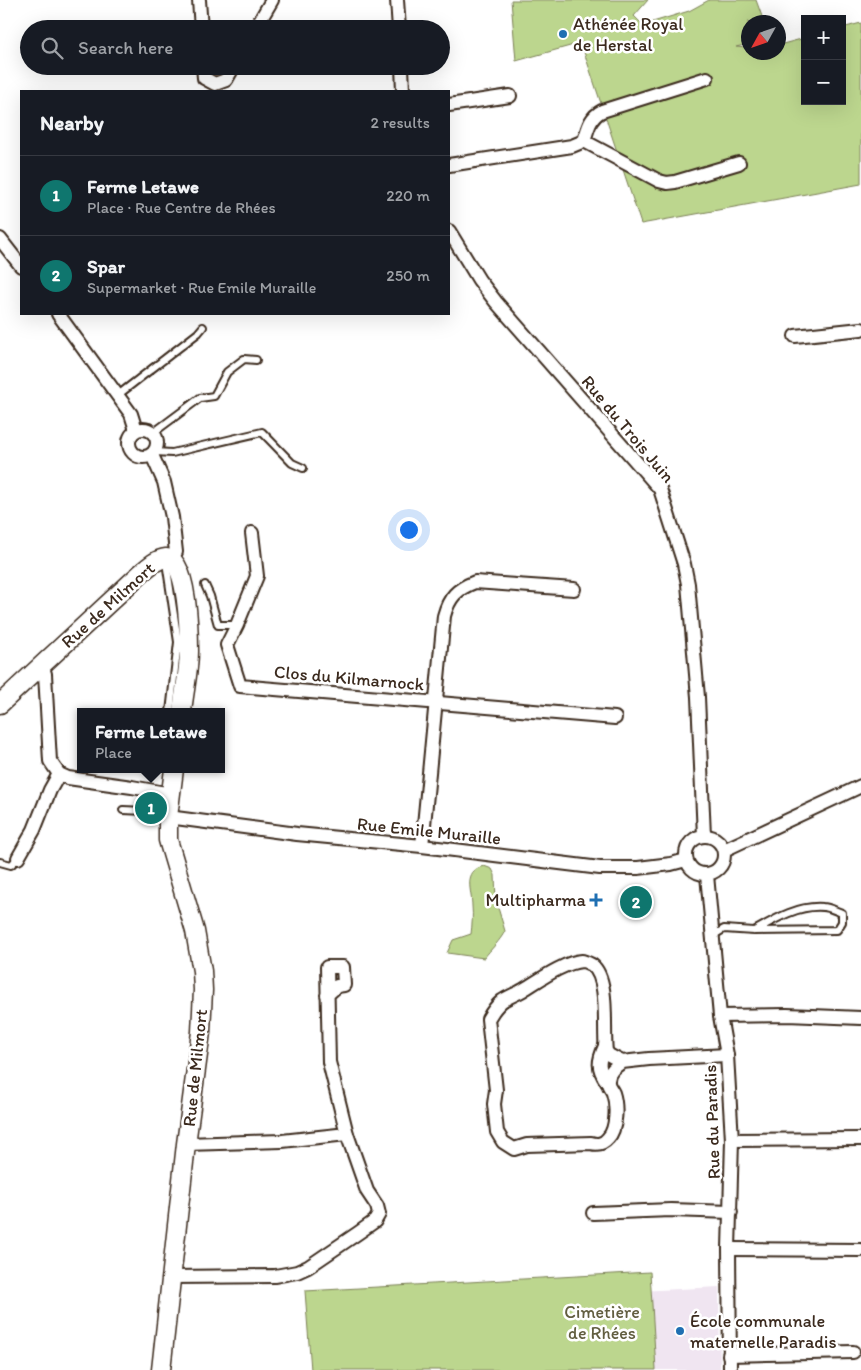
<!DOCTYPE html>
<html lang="en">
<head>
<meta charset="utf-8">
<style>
	:root { --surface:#171b24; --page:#20242c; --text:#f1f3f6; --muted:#9ea1a6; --line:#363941; --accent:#0f766e }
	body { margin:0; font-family:Itim,sans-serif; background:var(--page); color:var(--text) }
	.controls { position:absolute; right:15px; top:15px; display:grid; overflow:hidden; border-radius:0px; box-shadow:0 5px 20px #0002 }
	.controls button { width:45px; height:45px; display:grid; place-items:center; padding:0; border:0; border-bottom:1px solid var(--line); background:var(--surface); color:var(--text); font:25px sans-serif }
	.compass { position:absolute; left:741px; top:15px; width:45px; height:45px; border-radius:50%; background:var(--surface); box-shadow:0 5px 20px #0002; rotate:230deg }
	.you { position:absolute; left:408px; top:529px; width:18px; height:18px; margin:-12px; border:4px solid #fff; border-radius:50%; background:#1a73e8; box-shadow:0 0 0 8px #1a73e833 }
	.badge { display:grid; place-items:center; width:32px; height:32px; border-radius:50%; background:var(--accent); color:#fff; font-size:16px; font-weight:700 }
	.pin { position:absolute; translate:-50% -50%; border:2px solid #fff; box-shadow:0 1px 5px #0006 }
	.popup { position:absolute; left:77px; top:708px; width:148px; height:65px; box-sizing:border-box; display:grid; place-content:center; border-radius:0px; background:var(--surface); filter:drop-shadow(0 1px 4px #0005); font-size:16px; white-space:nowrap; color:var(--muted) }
	.popup b { font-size:19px; color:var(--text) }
	.popup::after { content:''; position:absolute; left:50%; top:100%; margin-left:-10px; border:10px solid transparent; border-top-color:var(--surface) }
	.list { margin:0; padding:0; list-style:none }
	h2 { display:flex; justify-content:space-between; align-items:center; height:65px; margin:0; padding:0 20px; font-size:21px }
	h2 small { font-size:16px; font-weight:400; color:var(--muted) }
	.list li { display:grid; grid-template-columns:32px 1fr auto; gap:15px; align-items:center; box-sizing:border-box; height:80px; padding:0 20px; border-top:1px solid var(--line) }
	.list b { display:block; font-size:19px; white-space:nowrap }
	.list p { margin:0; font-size:16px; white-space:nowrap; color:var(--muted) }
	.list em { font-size:16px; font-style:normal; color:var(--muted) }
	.icon { flex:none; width:28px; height:28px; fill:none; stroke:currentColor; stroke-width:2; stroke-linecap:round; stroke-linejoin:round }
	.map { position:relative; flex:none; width:861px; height:1370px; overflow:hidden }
	.search { position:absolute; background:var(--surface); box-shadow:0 5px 20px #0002; left:20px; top:20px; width:430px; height:55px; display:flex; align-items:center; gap:12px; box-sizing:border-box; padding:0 18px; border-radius:28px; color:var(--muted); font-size:19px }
	.panel { position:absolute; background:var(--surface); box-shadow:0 5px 20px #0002; left:20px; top:90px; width:430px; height:225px; border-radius:0px }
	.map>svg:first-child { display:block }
</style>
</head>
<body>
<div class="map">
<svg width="861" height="1370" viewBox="0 0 861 1370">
	<rect width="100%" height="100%" fill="#fff"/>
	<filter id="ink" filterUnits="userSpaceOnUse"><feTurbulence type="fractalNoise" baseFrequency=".02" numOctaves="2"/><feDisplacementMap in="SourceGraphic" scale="10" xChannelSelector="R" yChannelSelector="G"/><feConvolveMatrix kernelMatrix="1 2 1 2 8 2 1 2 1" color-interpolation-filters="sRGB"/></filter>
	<g filter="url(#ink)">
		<!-- built -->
		<polygon fill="#f0e5f1" points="719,1287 720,1370 643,1370 639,1291"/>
		<!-- green -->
		<g fill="#bcd68e" stroke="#7c8056">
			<polygon points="511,0 648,0 634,16 643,25 689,11 709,0 756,0 764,22 748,22 748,44 736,47 748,48 748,52 778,52 779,45 805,38 805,101 842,101 842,28 861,23 861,184 641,224 581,43 516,61"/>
			<path d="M484,866L492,869L495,875L496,901L505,931C500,941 491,949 484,958L447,953L453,940L471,934C472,925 473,916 472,906C472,891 462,871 484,866Z"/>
			<polygon points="650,1272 656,1370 311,1370 305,1291"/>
		</g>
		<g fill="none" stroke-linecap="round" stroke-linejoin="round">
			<defs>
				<g id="lane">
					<polyline points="118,395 198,333 203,327"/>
					<polyline points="153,433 200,398 214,396 227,372 244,359 256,360"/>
					<polyline points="155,452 172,453 262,432 292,463 303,468"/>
					<polyline points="166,562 178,642 170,712"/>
					<polyline points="205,585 210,596 218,625 237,625"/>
					<polyline points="123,810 145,811"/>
					<polyline points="0,862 11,865 18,858"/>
					<path d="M714,935L724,929L754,931L837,930L842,922V913C836,911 829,907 823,907C798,905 775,919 754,931"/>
				</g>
				<g id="street">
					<polyline points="199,0 201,29"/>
					<polyline points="397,0 399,29"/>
					<polyline points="255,29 272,0"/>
					<polyline points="203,66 204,78 215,84 226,80 234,66"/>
					<polyline points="402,66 403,91"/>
					<polyline points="449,105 510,96"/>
					<path d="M584,141C588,128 590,117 602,111L707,78"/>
					<polyline points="449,165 572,146 584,141 659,181 667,183 675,182 739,163"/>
					<polyline points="449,231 479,280 496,302 660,489 684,564 688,584 698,697 704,836"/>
					<polyline points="0,239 21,266"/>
					<polyline points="58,314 131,414 136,430"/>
					<polyline points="795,336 861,329"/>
					<circle cx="143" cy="443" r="14"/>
					<polyline points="152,455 164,482 172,517 176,552"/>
					<polyline points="252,533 257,576 237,625 227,645 240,686 615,718"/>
					<polyline points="42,665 45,674 50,761 59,774 68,778 132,787 171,794"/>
					<polyline points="168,817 297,834 422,846 600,868 638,868 671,864 686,860"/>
					<circle cx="705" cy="855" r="19"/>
					<path d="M422,846L444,616C449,597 457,589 475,582L574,589"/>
					<polyline points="724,850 861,786"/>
					<polyline points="18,858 34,830 50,790 59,774"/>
					<polyline points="707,875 720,1016 727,1055 732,1140 729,1249 730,1370"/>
					<polyline points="720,1016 787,1015 861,1018"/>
					<path d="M605,1046C598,1061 597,1068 607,1082"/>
					<path d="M622,1062C615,1067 609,1071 608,1080C607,1086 611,1088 613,1093C617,1105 617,1129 608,1138C603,1144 598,1145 591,1143L527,1145L514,1149L503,1142L497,1132L494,1104L496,1090L488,1019C492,1012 496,1006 502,1001C508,997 516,994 523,990C538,981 564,962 582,961C584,961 590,964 592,965C610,979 603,1030 606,1051L609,1055L622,1062L649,1059L727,1055"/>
					<polyline points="732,1140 861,1139"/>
					<polyline points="186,1144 282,1141 347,1134"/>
					<polyline points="593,1213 671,1210 731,1212"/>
					<polyline points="729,1249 861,1250"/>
					<polyline points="171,1277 275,1276 297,1272 308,1267 358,1233 375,1221 379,1214 377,1206 367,1191 347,1134 329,1062 327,967 343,967 344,985 337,986 327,995"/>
					<polyline points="729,1355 853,1352"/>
				</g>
				<g id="secondary">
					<path d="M0,704L140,574C147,568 156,559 166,558C188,557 189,636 189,651C189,671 184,692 182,712"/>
					<polyline points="161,1370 186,1144 201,1032 203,990 202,971 195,931 168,840 168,817 174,769"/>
				</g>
			</defs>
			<!-- lane casing -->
			<use href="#lane" stroke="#3b2a1e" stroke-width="10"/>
			<!-- street casing -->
			<use href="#street" stroke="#3b2a1e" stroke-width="16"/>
			<!-- secondary casing -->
			<use href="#secondary" stroke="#3b2a1e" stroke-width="21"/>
			<!-- lane -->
			<use href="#lane" stroke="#fff" stroke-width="6"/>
			<!-- street -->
			<use href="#street" stroke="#fff" stroke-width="12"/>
			<!-- secondary -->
			<use href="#secondary" stroke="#fff" stroke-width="18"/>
		</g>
	</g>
	<!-- markers -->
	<g fill="#1f6fb2" stroke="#fff" stroke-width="2">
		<circle cx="563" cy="34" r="5"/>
		<path d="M593.5 892.5h5v5h5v5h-5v5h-5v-5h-5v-5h5z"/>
		<circle cx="680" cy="1331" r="5"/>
	</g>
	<g text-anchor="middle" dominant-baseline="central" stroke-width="5" stroke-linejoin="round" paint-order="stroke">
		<!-- poi labels -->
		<g font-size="18" fill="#3b2a1e" stroke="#fff" text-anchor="start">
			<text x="573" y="24">Athénée Royal<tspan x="573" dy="21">de Herstal</tspan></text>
			<text x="586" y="900" text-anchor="end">Multipharma</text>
			<text x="690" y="1321">École communale<tspan x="690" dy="21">maternelle Paradis</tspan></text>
		</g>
		<!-- street labels -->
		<g font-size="18" fill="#3b2a1e" stroke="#fff">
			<text transform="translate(628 429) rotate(50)">Rue du Trois Juin</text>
			<text transform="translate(108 605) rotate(-42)">Rue de Milmort</text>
			<text transform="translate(349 678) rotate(5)">Clos du Kilmarnock</text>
			<text transform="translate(429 831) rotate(6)">Rue Emile Muraille</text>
			<text transform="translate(195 1068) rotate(-84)">Rue de Milmort</text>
			<text transform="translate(712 1122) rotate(-92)">Rue du Paradis</text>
		</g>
		<!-- park labels -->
		<g font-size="18" fill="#625e40" stroke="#fff">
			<text x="602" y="1312">Cimetière<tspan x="602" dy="21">de Rhées</tspan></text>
		</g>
	</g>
</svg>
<div class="controls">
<button>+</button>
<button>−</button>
</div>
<svg class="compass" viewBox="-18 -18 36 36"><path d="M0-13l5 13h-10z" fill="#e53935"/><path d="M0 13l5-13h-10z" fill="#9ea1a6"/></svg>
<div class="you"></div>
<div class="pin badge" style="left:151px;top:808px">1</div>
<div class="popup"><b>Ferme Letawe</b>Place</div>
<div class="pin badge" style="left:636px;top:902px">2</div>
<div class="search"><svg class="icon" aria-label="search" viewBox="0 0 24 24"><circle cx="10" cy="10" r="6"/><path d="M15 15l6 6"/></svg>Search here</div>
<section class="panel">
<h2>Nearby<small>2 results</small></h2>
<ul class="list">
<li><span class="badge">1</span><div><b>Ferme Letawe</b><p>Place · Rue Centre de Rhées</p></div><em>220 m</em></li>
<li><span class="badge">2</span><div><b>Spar</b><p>Supermarket · Rue Emile Muraille</p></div><em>250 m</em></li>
</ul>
</section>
</div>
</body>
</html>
